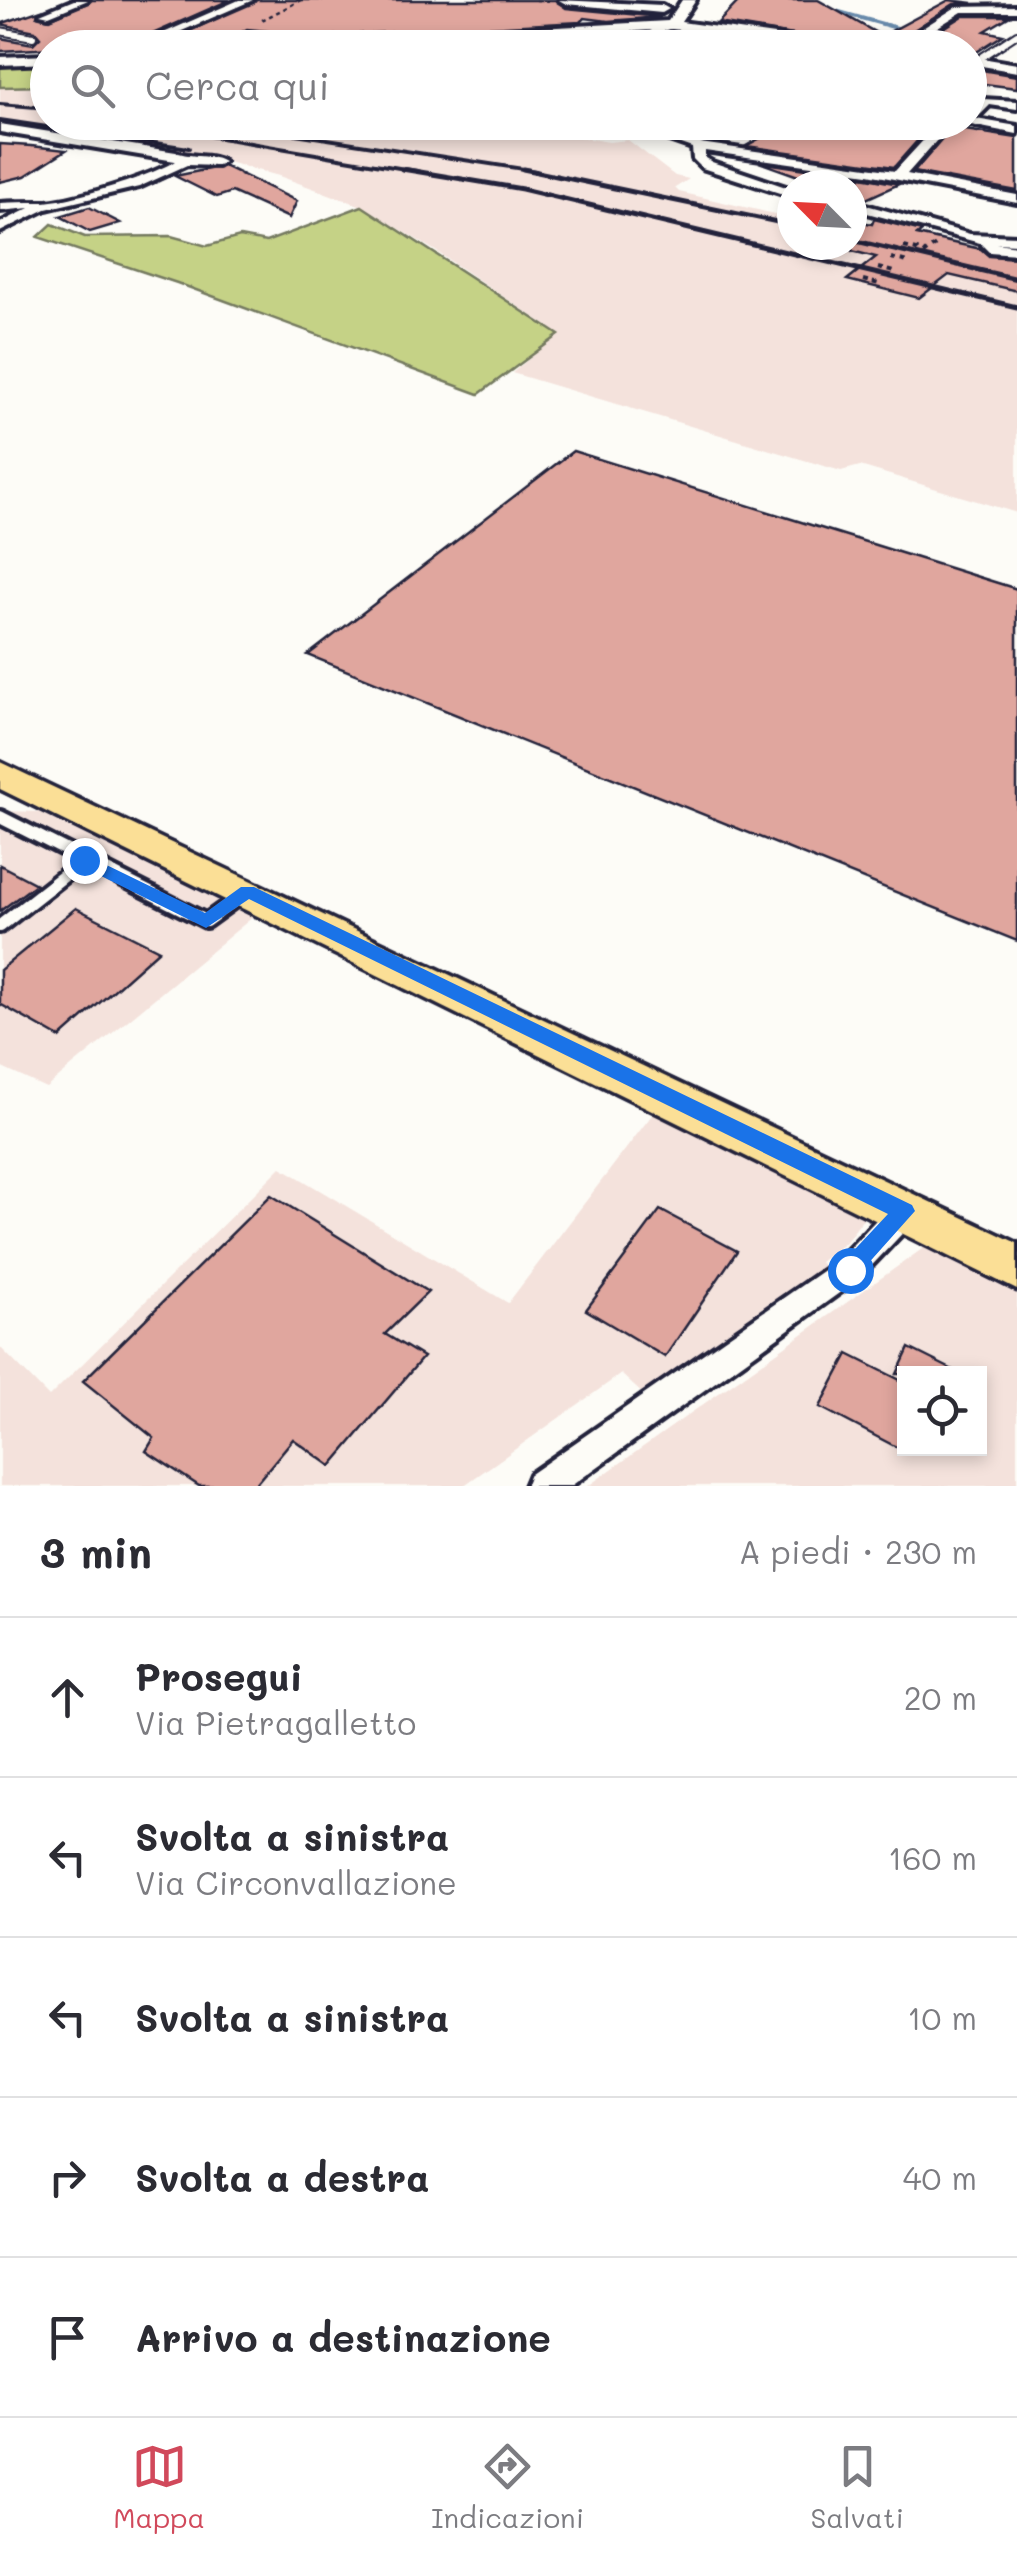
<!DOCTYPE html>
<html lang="it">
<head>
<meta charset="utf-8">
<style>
	:root { --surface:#fff; --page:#f7f7f7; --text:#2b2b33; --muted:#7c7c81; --line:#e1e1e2; --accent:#d1495b }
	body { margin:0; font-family:Mali,sans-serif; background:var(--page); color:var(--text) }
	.controls { position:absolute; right:30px; bottom:30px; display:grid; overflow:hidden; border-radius:0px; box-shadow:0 5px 15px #0003 }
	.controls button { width:90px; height:90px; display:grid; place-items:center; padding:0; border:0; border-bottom:2px solid var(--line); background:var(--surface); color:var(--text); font:50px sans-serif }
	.compass { position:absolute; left:777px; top:170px; width:90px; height:90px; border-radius:50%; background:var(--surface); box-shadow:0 5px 15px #0003; rotate:294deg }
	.stop { position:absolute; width:30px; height:30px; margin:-22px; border:8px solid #1a73e8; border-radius:50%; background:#fff }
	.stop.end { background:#1a73e8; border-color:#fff; box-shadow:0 2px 10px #0008 }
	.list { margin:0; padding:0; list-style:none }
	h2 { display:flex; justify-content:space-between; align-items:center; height:130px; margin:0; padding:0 40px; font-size:42px }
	h2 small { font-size:32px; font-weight:400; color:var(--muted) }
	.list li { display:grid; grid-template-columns:65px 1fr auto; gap:30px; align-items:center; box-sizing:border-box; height:160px; padding:0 40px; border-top:2px solid var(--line) }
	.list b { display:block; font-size:38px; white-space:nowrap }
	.list p { margin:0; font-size:32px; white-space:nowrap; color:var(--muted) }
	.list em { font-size:32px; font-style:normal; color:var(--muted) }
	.icon { flex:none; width:55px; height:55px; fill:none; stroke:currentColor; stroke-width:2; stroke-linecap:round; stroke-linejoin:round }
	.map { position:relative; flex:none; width:1017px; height:1486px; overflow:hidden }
	.search { position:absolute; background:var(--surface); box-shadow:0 5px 15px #0003; left:30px; right:30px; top:30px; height:110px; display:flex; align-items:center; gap:25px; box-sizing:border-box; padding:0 35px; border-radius:55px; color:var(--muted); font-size:38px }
	.sheet { height:930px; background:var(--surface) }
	nav { display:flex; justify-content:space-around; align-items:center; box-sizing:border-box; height:140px; border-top:2px solid var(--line); background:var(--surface); font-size:28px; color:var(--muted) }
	nav a { display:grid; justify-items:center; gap:5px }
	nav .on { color:var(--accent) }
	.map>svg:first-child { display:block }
</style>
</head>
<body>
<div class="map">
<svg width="1017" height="1486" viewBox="0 0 1017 1486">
	<rect width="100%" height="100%" fill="#fdfcf7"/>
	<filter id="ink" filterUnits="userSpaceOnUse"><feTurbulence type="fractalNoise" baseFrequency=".01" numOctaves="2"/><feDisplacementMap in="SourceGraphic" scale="20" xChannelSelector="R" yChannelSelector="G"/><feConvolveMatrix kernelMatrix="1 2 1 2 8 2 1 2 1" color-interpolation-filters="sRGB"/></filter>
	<g filter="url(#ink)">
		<!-- built -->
		<g fill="#f4e2dc" fill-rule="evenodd">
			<polygon points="591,32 616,40 600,48 356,48"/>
			<polygon points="47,86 48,122 487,122 609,142 628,140 675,176 689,179 675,188 679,192 792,218 792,245 923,250 937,239 1017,258 1017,513 860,466 841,471 512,373 559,334 434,250 362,206 279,176 195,153 191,156 0,123 0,87"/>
			<polygon points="0,811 44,812 114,839 260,911 46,1088 0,1067"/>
			<polygon points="658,1107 869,1211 845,1243 820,1262 830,1274 646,1397 621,1374 463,1486 0,1486 0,1347 49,1397 281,1167 508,1303"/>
			<path d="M932,1242L1017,1284V1486H588ZM904,1374H980V1448H904Z"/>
		</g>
		<!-- green -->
		<g fill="#c5d286" stroke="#747a60" stroke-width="2.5">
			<polygon points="47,62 47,86 0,87 0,64"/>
			<polygon points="362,206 559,335 479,394 177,283 38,237 52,224 85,237 171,236 207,246 240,237 266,242"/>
		</g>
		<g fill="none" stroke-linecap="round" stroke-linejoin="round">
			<!-- stream -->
			<polyline stroke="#688aab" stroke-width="4" points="832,10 915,33"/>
		</g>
		<!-- building -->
		<g fill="#e0a69e" stroke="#22223b" stroke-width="2.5">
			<polygon points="92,0 230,0 146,37 56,38 54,48 0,51 0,38 33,44 40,37 35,31 0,24 41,10 37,16 50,19"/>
			<polygon points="256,0 555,0 566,8 661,17 608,21 585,18 581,22 319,36 247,29 230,39 222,34 181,35"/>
			<polygon points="740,0 818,0 882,36 949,0 973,3 954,4 887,48 872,48 718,23"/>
			<polygon points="963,16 1010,16 985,31 1003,35 975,53 970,53 970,48 912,48"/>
			<polygon points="970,68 1017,76 1017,88 985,84 970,97"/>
			<polygon points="732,122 934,122 894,167 746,146 762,137 731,128"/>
			<polygon points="952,128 1017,138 1017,191 914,172"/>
			<polygon points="0,144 31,146 66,150 25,176 0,182"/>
			<polygon points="759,162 867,178 899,184 864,200 852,195 852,185 823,185"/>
			<polygon points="224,166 297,201 289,218 232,192 217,197 175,176"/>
			<polygon points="89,207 120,223 90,232 60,216"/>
			<polygon points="874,219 922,231 917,235 981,249 989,256 1017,258 1017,291 949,275 919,298 847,280 876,257 852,251 852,220 872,224"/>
			<polygon points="573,451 1017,589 1017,941 308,655"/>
			<polygon points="0,865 36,884 0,911"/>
			<polygon points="76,908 159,950 60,1038 0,1004 0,970"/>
			<polygon points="271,1195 428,1292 385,1334 423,1357 331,1466 293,1439 254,1486 199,1486 146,1451 154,1438 83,1381"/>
			<polygon points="660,1210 737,1251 665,1357 586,1310"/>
			<polygon points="909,1348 961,1374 897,1374"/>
			<polygon points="848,1354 904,1382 904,1451 820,1407"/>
		</g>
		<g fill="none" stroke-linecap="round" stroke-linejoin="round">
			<defs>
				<g id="service-far1">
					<polyline points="0,31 33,37"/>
					<polyline points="724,32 733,48"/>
					<polyline points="66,46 222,41"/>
					<polyline points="976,61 1017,34"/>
				</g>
				<g id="service">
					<polyline points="0,817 206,921 242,895"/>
					<polyline points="0,926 84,860"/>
				</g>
				<g id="minor">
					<polygon points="74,0 88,0 49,16 40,14"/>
					<polygon points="239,0 253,0 145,47 136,45"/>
					<polygon points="1017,6 1017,12 962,12 904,48 891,48 956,7"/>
					<polygon points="668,23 677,25 627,48 611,48"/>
					<polygon points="983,99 1017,101 1017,109 990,105 976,119 1017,126 1017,134 966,124 970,122 970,112"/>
					<polygon points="589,122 654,127 700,143 895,171 940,122 953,122 907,174 1017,195 1017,203 868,174 705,151 705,158 712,162 792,189 792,197 702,168 693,159 692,148 652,134"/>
					<path d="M0,124L176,152C191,158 212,154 224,162L218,166L187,165L139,187L46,209L0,232V223L30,208L0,211V203C13,202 26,202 39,202C67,203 152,176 175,161L0,132Z"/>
					<polygon points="852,201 970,234 1017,236 1017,244 996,243 1017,246 1017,254 989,252 980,243 852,209"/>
					<polygon points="904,1198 915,1202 919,1211 915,1220 860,1278 571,1486 525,1486 530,1474 838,1260 893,1202"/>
				</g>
				<g id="tertiary">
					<polygon points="559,0 662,5 669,9 662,13 566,4"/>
					<polygon points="682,0 696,0 681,22 868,48 821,48 672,29 333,48 236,48 243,44 668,21"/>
					<polygon points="48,55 48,63 0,65 0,57"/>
					<polygon points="970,56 1017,64 1017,72 970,64"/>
				</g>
				<polygon id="primary" points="0,762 1017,1243 1017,1290 0,789"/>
			</defs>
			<!-- service-far1 casing -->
			<use href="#service-far1" stroke="#22223b" stroke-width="10"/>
			<!-- service casing -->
			<use href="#service" stroke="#22223b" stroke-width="20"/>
			<!-- minor casing -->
			<use href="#minor" stroke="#22223b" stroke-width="8"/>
			<!-- tertiary casing -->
			<use href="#tertiary" stroke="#22223b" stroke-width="8"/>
			<!-- primary casing -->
			<use href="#primary" stroke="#22223b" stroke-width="7"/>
			<!-- path-far1 -->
			<g stroke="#22223b" stroke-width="2.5" stroke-dasharray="4 4" stroke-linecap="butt">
				<polyline points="536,0 550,1"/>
				<polyline points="262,20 301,0"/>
				<polyline points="548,122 580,126"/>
			</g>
			<!-- path -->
			<g stroke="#22223b" stroke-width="4" stroke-dasharray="5 5" stroke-linecap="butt">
				<polyline points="904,247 925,252"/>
				<polyline points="923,254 937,244"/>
				<polyline points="891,258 908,262"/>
				<polyline points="878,268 894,272"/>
				<polyline points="863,280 879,284"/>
			</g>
			<!-- service-far1 -->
			<use href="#service-far1" stroke="#fdfcf7" stroke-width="6"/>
			<!-- service -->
			<use href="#service" stroke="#fdfcf7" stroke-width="12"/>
			<!-- minor -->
			<use href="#minor" fill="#fdfcf7" fill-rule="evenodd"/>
			<!-- tertiary -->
			<use href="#tertiary" fill="#fdfcf7" fill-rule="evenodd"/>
			<!-- primary -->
			<use href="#primary" fill="#fbdf96" fill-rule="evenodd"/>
			<!-- rail-far1 -->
			<g stroke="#22223b" stroke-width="4">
				<polyline points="0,104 48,108"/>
				<polyline points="0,120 189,148"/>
				<polyline points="132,123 417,171"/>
				<polyline points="243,126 536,171"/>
			</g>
			<!-- rail -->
			<g stroke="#22223b" stroke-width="5">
				<polyline points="402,169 522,189 1017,307"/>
				<polyline points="523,169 792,225"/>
				<polyline points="852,240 1017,279"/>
			</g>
		</g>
	</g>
	<!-- route -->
	<polygon fill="#1a73e8" points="84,854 205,913 241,887 254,887 912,1205 915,1211 857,1276 842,1276 838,1270 842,1263 888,1214 249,899 206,928 77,864 75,860"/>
</svg>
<div class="controls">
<button><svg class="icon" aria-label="locate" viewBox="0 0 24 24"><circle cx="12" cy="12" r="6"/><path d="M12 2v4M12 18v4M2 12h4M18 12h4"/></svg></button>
</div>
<svg class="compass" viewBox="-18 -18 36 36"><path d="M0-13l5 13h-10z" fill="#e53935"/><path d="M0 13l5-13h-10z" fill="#7c7c81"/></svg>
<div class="stop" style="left:850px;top:1270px"></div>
<div class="stop end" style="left:84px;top:860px"></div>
<div class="search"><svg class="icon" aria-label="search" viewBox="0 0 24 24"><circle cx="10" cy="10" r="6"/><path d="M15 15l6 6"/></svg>Cerca qui</div>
</div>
<section class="sheet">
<h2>3 min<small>A piedi · 230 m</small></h2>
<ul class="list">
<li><svg class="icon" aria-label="ahead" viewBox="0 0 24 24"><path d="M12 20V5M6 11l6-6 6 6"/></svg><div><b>Prosegui</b><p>Via Pietragalletto</p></div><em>20 m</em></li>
<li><svg class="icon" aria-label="left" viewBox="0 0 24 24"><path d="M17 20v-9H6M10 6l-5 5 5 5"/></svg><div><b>Svolta a sinistra</b><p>Via Circonvallazione</p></div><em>160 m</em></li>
<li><svg class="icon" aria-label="left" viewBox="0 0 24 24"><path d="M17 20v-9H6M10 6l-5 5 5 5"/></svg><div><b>Svolta a sinistra</b></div><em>10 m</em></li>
<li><svg class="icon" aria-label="right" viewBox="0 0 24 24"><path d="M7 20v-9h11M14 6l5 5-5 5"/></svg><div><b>Svolta a destra</b></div><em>40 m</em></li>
<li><svg class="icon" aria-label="arrive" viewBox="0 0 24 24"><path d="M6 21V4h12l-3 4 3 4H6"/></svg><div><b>Arrivo a destinazione</b></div></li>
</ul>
</section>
<nav>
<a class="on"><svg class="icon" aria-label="map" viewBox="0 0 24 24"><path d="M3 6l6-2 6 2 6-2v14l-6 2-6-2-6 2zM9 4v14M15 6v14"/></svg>Mappa</a>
<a><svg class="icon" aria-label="directions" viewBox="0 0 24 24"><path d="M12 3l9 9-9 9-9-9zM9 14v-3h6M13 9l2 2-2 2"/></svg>Indicazioni</a>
<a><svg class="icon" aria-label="saved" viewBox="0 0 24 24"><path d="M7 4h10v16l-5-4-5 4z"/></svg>Salvati</a>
</nav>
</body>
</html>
